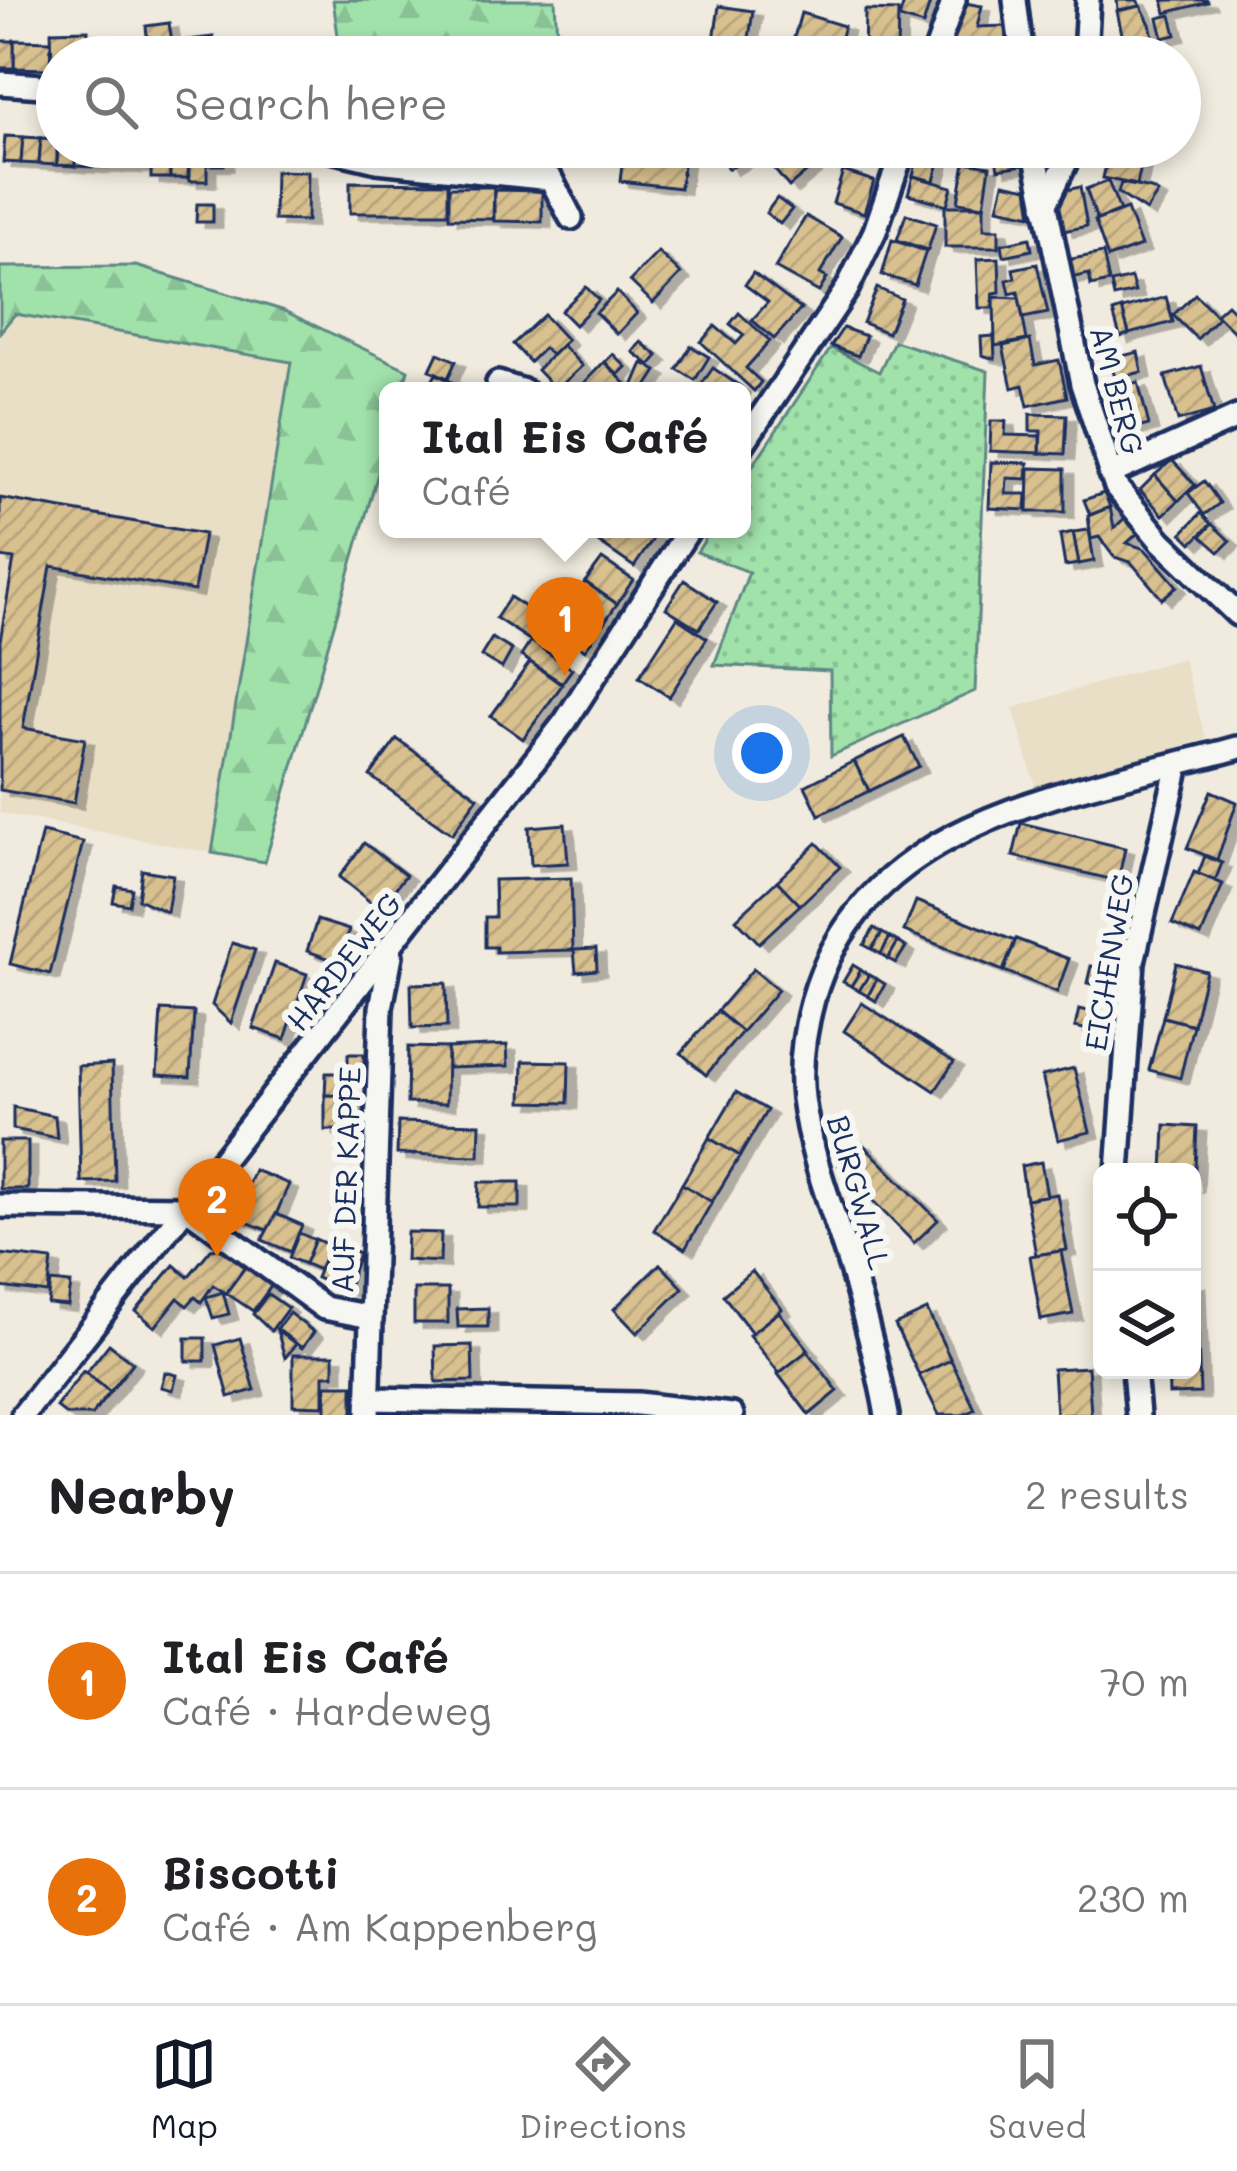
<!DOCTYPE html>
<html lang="en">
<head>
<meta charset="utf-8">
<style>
	:root { --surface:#fff; --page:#f2f2f2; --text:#202124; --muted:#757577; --line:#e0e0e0; --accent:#111827 }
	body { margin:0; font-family:Mali,sans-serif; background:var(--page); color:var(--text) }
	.controls { position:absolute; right:36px; bottom:36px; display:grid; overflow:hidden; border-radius:18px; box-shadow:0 6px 18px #0003 }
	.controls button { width:108px; height:108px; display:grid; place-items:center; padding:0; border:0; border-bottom:3px solid var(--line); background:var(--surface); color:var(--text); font:60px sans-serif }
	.you { position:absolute; left:762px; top:753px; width:42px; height:42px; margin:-30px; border:9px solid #fff; border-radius:50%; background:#1a73e8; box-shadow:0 0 0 18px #1a73e833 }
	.badge { display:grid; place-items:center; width:78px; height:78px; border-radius:50%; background:var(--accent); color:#fff; font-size:39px; font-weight:700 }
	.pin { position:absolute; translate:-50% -99px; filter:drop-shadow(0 3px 6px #0008) }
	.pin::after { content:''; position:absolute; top:63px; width:42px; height:36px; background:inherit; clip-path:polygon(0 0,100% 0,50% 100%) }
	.popup { position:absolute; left:379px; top:382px; width:372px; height:156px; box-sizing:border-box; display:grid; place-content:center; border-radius:18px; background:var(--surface); filter:drop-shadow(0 3px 9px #0005); font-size:39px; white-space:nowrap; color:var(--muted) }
	.popup b { font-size:45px; color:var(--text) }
	.popup::after { content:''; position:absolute; left:50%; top:100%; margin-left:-24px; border:24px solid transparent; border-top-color:var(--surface) }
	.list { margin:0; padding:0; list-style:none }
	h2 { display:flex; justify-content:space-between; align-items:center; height:156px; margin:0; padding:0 48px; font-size:51px }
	h2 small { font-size:39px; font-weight:400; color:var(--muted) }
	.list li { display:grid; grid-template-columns:78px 1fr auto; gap:36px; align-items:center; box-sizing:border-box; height:216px; padding:0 48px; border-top:3px solid var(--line) }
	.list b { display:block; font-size:45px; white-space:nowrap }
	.list p { margin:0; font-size:39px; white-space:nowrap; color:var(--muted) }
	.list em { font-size:39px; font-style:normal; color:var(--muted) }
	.icon { flex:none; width:66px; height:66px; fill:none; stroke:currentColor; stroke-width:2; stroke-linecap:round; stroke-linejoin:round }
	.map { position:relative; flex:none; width:1237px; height:1415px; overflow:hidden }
	.search { position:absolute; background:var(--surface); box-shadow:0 6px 18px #0003; left:36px; right:36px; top:36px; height:132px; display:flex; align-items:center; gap:30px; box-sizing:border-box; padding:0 42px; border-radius:66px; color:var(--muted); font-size:45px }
	.sheet { height:588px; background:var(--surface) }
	nav { display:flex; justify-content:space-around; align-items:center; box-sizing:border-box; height:168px; border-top:3px solid var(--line); background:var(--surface); font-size:33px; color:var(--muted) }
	nav a { display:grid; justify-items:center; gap:6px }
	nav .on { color:var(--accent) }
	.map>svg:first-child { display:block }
</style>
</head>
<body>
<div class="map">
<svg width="1237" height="1415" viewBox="0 0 1237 1415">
	<defs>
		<pattern id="green-dots" width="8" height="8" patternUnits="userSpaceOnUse" patternTransform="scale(3)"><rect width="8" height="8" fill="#a1e2ab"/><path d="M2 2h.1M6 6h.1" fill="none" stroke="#8ac296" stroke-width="1.8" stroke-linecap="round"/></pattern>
		<pattern id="forest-firs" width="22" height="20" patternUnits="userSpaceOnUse" patternTransform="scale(3)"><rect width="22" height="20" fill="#a1e2ab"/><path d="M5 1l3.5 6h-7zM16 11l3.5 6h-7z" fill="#8ac296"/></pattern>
		<pattern id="building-hatch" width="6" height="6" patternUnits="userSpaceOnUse" patternTransform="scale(3)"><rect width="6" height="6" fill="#d8c08f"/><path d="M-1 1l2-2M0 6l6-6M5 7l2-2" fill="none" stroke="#b9a57e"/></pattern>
		<filter id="shadow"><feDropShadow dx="9" dy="5.5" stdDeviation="0" flood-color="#0004"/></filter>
	</defs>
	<rect width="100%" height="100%" fill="#f0ebde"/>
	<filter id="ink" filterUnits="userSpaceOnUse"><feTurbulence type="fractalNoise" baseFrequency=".00833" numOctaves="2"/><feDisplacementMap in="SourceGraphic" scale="24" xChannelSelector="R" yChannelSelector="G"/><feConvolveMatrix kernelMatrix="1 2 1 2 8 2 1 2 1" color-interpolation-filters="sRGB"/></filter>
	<g filter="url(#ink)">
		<!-- built -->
		<g fill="#e9dec6">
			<polygon points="14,314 291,362 212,853 0,813 0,332"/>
			<polygon points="1183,658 1206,739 1036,788 1013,708"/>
		</g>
		<!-- green -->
		<polygon fill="url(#green-dots)" stroke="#5e8884" stroke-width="3" points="894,341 988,371 975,691 831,756 830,671 714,665 749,572 697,552 712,529 742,529 742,482 831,348 879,372"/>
		<!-- forest -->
		<g fill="url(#forest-firs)" stroke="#5e8884" stroke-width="3">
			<polygon points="333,0 555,0 558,57 341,57"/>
			<polygon points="136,266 282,310 408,370 402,391 388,391 388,439 265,862 212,853 291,362 15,314 0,332 0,267"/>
		</g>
		<!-- building -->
		<g fill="url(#building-hatch)" stroke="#1b2f5e" stroke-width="3" filter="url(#shadow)">
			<polygon points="905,0 931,0 923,25 899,18"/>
			<polygon points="1117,0 1137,0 1141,6 1118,10"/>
			<polygon points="1163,0 1207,0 1208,2 1166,13"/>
			<polygon points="965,3 982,6 977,27 1006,26 1006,47 951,49"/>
			<polygon points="719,6 753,11 748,45 714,40"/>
			<polygon points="1141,6 1150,24 1158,57 1127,57 1117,11"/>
			<polygon points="865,10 898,11 897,57 864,57"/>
			<polygon points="801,13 844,26 836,54 793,41"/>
			<polygon points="1171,15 1176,35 1163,38 1158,18"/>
			<polygon points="169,23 172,42 213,37 216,56 149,57 146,26"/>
			<polygon points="88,30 88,57 57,57 52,65 51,31"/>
			<polygon points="14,40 51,41 50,69 14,68"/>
			<rect x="0" y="41" width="14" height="27"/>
			<polygon points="91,41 149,46 148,57 90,57"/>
			<polygon points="684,44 699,49 696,57 680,57"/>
			<polygon points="1006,47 1006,55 980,55 980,49"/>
			<polygon points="5,136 23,137 21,163 3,162"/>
			<polygon points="23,137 41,138 39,164 21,163"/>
			<polygon points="41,138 57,139 57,165 39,164"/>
			<polygon points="58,147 76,147 75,166 57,165"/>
			<polygon points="76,147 94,147 93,167 75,166"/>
			<rect x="94" y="147" width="19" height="20"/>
			<rect x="113" y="147" width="19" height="20"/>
			<rect x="132" y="147" width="19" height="20"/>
			<rect x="151" y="147" width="19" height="31"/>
			<polygon points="170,147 189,147 188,178 170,178"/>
			<rect x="189" y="147" width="18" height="34"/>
			<rect x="209" y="147" width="15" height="18"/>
			<polygon points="624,147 685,151 680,188 620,181"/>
			<polygon points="727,147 766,147 728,169 719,152"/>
			<polygon points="797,147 809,147 820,160 810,169 793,150"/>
			<polygon points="848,147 886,147 884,160 847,155"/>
			<polygon points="920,147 943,147 934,181 913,176"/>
			<polygon points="994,147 1021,147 1024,165 998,169"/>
			<polygon points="1077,147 1107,147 1106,161 1076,159"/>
			<polygon points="793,150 810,169 789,187 773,168"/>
			<polygon points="1108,155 1142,162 1137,185 1103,178"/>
			<polygon points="965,162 990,166 984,206 958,202"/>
			<polygon points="275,171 308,172 307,221 274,220"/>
			<polygon points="843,171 874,181 864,213 833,203"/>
			<polygon points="913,176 952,187 947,205 908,194"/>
			<polygon points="1108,181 1120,211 1097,220 1086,189"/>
			<polygon points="350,182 448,183 448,213 350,213"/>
			<polygon points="1004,183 1028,188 1032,215 998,208"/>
			<polygon points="1121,183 1151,189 1158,193 1146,211 1118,193"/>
			<polygon points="449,187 494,187 493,219 449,218"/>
			<polygon points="1080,187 1087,226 1064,231 1057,192"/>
			<polygon points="494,190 542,191 542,222 494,221"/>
			<polygon points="777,198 792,209 780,224 766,213"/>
			<polygon points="197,204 213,204 213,222 196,222"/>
			<polygon points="945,206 984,206 984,229 999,229 999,247 945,247"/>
			<polygon points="1127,209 1141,246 1108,258 1095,221"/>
			<polygon points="906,214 936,224 928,250 897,240"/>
			<polygon points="806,216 842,237 820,274 827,278 819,292 775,268"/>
			<polygon points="1030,238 1032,250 1004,256 1002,244"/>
			<polygon points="892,240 926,251 915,285 882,275"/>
			<polygon points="658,252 681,274 653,303 630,281"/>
			<polygon points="1103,253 1109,282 1091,286 1089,274 1070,278 1067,260"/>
			<polygon points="999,258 1000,292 993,293 993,308 979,308 977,259"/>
			<polygon points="1037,264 1048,313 1023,318 1018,292 1010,294 1007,280 1015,278 1013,269"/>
			<polygon points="753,273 801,309 774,339 752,320 768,302 745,285"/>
			<polygon points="1131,278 1135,292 1114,297 1111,283"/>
			<polygon points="586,287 599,300 575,325 561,311"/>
			<polygon points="877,288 902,299 888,333 863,323"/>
			<polygon points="617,292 637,313 617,334 596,313"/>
			<polygon points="1195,294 1218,317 1197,339 1173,315"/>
			<polygon points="994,297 1019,298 1027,340 995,346"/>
			<polygon points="1166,297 1173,322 1129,334 1122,309"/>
			<polygon points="1227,304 1237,314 1237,335 1216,314"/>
			<polygon points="1122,309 1129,334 1120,337 1113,312"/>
			<polygon points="739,313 770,341 746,368 761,382 754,391 701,342 715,326 736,344 744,335 730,324"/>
			<polygon points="544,315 567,340 551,355 544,348 530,362 513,344"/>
			<polygon points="843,328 866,336 858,356 831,346"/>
			<polygon points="994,336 995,359 982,355 981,337"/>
			<polygon points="1030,340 1035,365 1059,360 1067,397 1028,406 1023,385 1012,388 1003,346"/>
			<polygon points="641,342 658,356 650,365 633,352"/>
			<polygon points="562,345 582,366 556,390 537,370"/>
			<polygon points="691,346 709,357 695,380 677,369"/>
			<polygon points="1138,352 1142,372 1115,378 1110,359"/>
			<polygon points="438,353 456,361 448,378 430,370"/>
			<polygon points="613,354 626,367 618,375 605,362"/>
			<polygon points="604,362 627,385 620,391 585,391 581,386"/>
			<polygon points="643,363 657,371 644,391 631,391"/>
			<polygon points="1201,366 1214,411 1178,421 1165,376"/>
			<polygon points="713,368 741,387 739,391 697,391"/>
			<polygon points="436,374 454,383 450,391 428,389"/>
			<polygon points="1138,382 1149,425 1118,433 1106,390"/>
			<polygon points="1030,414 1067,415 1065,454 1040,453 1041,431 1030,431"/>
			<polygon points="991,421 1006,421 1005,435 1040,436 1040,453 990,451"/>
			<polygon points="1172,460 1195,485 1178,501 1155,475"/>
			<polygon points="991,462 1028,463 1027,479 1007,478 1006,494 1027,494 1026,510 989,508"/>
			<polygon points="1029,468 1065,469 1065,512 1028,512"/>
			<polygon points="1155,475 1178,501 1163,515 1140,490"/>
			<polygon points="1204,481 1220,503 1204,515 1188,493"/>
			<polygon points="1104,493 1110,507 1090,515 1084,500"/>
			<polygon points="0,498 204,534 194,591 51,566 23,728 85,739 74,803 0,790 0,641 14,559 0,557"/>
			<polygon points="1110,507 1114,528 1125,518 1138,533 1127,543 1145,549 1177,586 1162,599 1131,562 1114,557 1099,537 1091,539 1088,516"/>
			<polygon points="1201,513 1211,524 1192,543 1182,533"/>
			<polygon points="1212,524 1230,541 1219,552 1201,536"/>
			<polygon points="596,529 644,529 655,536 634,567 591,537"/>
			<polygon points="1089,530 1094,561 1079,564 1073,532"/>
			<polygon points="1073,532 1079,564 1065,566 1060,535"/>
			<polygon points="602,559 633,580 617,604 585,582"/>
			<polygon points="684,580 717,602 699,629 666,608"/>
			<polygon points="585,582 617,604 585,650 561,633 572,616 565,611"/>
			<polygon points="510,597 548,622 534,643 496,618"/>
			<polygon points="677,618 707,638 669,697 639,677"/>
			<polygon points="492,638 512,650 502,668 481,656"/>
			<polygon points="531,641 572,669 562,683 521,656"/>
			<polygon points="530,662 562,685 523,739 491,716"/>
			<polygon points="904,737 919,766 869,791 854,761"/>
			<polygon points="397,739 478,797 452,834 370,776"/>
			<polygon points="854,761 869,791 819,815 805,786"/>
			<polygon points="1211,791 1237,802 1217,860 1187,848"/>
			<polygon points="1021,823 1125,848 1118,881 1013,856"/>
			<polygon points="565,824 568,863 531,865 529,827"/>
			<polygon points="42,832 83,842 50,974 10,964"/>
			<polygon points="364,843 406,875 379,909 339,877"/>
			<polygon points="817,843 840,867 800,905 777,881"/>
			<polygon points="1205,856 1222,863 1215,881 1198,874"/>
			<polygon points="142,870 173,875 167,912 138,899"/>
			<polygon points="1194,872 1223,884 1201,936 1172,924"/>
			<polygon points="571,878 573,950 496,952 496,947 485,947 485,917 495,917 494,880"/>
			<polygon points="777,881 800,905 759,943 736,919"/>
			<polygon points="116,886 132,889 129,905 113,902"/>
			<polygon points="916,901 1015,941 1003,971 904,931"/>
			<polygon points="317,920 349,930 339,962 307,951"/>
			<polygon points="874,928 882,933 872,949 864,945"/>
			<polygon points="882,933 890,937 881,954 872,949"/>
			<polygon points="890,937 898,942 888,959 881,954"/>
			<polygon points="1016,939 1069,959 1057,992 1004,971"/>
			<polygon points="898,942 906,947 896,963 888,959"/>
			<polygon points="232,943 255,950 231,1023 212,1005"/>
			<polygon points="596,949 597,970 576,972 574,950"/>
			<polygon points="275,963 307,974 285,1039 253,1028"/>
			<polygon points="1176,963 1206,971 1193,1025 1163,1017"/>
			<polygon points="853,965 861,970 851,986 843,982"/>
			<polygon points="1091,966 1119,973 1115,990 1087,983"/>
			<polygon points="753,969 778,990 742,1032 717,1011"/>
			<polygon points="861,970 869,975 859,991 851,986"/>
			<polygon points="869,975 877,979 868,996 859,991"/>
			<polygon points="877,979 885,984 876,1001 868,996"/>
			<polygon points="446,983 447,1027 412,1028 411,984"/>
			<polygon points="862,1003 954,1062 935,1091 844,1031"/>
			<polygon points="1079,1009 1107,1015 1102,1033 1075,1027"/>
			<polygon points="161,1010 194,1012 190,1077 157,1075"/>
			<polygon points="717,1011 742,1032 706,1075 681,1053"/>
			<polygon points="1163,1017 1193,1025 1180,1078 1149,1070"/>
			<polygon points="507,1045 508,1066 448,1068 447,1048"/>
			<polygon points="408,1047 447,1048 446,1104 407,1103"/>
			<rect x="348" y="1054" width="16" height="22"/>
			<polygon points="523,1061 569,1062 568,1103 522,1102"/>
			<polygon points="112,1064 115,1181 81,1182 78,1066"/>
			<polygon points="1074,1068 1090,1132 1058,1140 1042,1076"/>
			<polygon points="326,1073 348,1073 347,1096 325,1095"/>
			<polygon points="736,1092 767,1110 740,1156 709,1138"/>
			<polygon points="325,1095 357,1096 356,1130 325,1130"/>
			<polygon points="13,1107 55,1116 57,1138 13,1129"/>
			<polygon points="398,1122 480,1124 479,1156 397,1154"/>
			<polygon points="1165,1125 1197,1127 1194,1188 1192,1172 1163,1172"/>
			<polygon points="709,1138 740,1156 712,1202 682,1184"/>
			<rect x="0" y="1141" width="28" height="48"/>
			<polygon points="862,1143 938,1220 914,1243 839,1166"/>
			<polygon points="1041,1162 1047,1196 1026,1199 1021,1166"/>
			<polygon points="254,1170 289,1184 269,1231 234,1217"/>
			<polygon points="479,1182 520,1182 520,1207 478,1207"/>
			<polygon points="682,1184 712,1202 685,1249 654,1230"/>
			<polygon points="1057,1194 1067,1250 1036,1255 1026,1199"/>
			<polygon points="276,1214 302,1225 291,1252 262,1240"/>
			<polygon points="407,1232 441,1233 440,1262 406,1260"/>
			<polygon points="299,1233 315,1240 305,1264 289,1258"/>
			<polygon points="315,1239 329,1245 319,1270 305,1264"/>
			<polygon points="331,1241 359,1253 347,1291 316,1278"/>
			<polygon points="220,1248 246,1266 226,1293 213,1285 201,1302 195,1297 187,1306 178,1298 155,1327 136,1311 174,1265 188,1277 211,1249"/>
			<polygon points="1061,1251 1073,1314 1041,1320 1030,1256"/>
			<polygon points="0,1254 52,1260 48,1293 0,1287"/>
			<polygon points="660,1264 683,1288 637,1333 614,1309"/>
			<polygon points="246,1266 272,1285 253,1311 226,1293"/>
			<polygon points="752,1271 782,1309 752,1333 723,1295"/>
			<polygon points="51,1282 71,1284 68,1306 48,1304"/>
			<polygon points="1196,1283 1198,1337 1192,1338 1192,1284"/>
			<rect x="414" y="1289" width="34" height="34"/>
			<polygon points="223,1292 229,1314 213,1318 206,1297"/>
			<polygon points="268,1294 288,1308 271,1331 253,1314"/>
			<polygon points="488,1308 488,1327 458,1327 457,1309"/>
			<polygon points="927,1310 951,1360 919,1375 895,1325"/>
			<polygon points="779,1312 809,1350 779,1373 749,1335"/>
			<polygon points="289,1313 314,1332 302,1348 277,1329"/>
			<polygon points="277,1330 296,1344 285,1358"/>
			<polygon points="1198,1337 1200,1393 1169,1394 1168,1370 1192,1370 1192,1338"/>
			<rect x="186" y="1338" width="19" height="23"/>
			<polygon points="240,1338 255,1390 229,1397 215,1345"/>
			<polygon points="109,1344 133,1363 110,1392 86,1373"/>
			<polygon points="472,1345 473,1381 436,1382 435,1346"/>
			<polygon points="807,1351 838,1391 809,1415 778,1374"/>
			<polygon points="293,1355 334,1355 334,1375 324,1375 324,1406 293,1405"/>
			<polygon points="951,1360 975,1409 963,1415 939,1415 919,1375"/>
			<polygon points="1088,1367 1091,1414 1056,1415 1053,1369"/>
			<polygon points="83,1371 110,1392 92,1415 66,1415 56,1407"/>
			<polygon points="165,1372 177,1375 173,1390 161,1387"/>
			<polygon points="326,1385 353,1385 353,1415 326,1414"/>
		</g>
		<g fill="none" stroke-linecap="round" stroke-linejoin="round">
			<defs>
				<g id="minor">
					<polyline points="1015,0 1022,57"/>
					<polyline points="934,57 954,0"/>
					<polyline points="1085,57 1088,0"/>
					<polyline points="0,83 57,87"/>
					<polyline points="318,147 377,161 551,179 571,218"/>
					<polyline points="1034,147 1082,384 1116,487 1161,541 1237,614"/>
					<polyline points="1045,206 1073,147"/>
					<polyline points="498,383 524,391"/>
					<polyline points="742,445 847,289 875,231 904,147"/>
					<polyline points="1110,474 1237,417"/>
					<polyline points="1118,1172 1133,962 1178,764"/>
					<polyline points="0,1206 187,1208"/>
					<polyline points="187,1208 324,1308 371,1317"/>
					<polyline points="1134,1370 1138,1415"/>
					<polyline points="369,1399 638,1404 732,1415"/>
					<polyline points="23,1415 565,722 689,529"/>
					<polyline points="368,1415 381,1008 391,955"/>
					<path d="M887,1415C877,1361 863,1308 847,1256C830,1203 810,1154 803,1098C799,1064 804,1032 813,999C866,814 1080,792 1237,748"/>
				</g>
			</defs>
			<!-- minor casing -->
			<use href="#minor" stroke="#1b2f5e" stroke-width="30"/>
			<!-- minor -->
			<use href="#minor" stroke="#f6f6f2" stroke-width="21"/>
		</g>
	</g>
	<g text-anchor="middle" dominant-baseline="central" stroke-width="12" stroke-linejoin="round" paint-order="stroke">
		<!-- street labels -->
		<g font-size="30" fill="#1b2f5e" stroke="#f6f6f2">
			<text transform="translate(1118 390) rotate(75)">AM BERG</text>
			<text transform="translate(343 961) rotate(-52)">HARDEWEG</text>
			<text transform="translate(1108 962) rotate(-81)">EICHENWEG</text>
			<text transform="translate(345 1180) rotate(-88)">AUF DER KAPPE</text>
			<text transform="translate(860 1192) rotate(74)">BURGWALL</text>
		</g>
	</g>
</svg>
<div class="controls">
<button><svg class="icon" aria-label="locate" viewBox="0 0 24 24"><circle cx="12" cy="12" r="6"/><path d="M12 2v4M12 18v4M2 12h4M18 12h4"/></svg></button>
<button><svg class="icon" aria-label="layers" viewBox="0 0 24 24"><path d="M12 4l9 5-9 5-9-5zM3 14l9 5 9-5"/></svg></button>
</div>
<div class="you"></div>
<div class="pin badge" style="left:565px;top:676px;background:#e8710a">1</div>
<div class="popup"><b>Ital Eis Café</b>Café</div>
<div class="pin badge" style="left:217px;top:1257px;background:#e8710a">2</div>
<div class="search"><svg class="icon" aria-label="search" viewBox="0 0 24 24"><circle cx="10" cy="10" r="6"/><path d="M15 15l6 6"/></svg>Search here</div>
</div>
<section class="sheet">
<h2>Nearby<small>2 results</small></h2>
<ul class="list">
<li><span class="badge" style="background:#e8710a">1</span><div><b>Ital Eis Café</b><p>Café · Hardeweg</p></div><em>70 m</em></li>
<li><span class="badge" style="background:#e8710a">2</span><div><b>Biscotti</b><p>Café · Am Kappenberg</p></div><em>230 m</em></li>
</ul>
</section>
<nav>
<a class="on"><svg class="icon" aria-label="map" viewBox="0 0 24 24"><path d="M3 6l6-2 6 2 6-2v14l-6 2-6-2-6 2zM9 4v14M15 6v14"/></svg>Map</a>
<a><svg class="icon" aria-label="directions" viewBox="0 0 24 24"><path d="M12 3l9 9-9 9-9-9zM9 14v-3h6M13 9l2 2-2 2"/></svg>Directions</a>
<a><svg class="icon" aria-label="saved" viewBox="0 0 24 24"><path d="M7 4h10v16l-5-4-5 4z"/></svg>Saved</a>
</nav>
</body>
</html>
